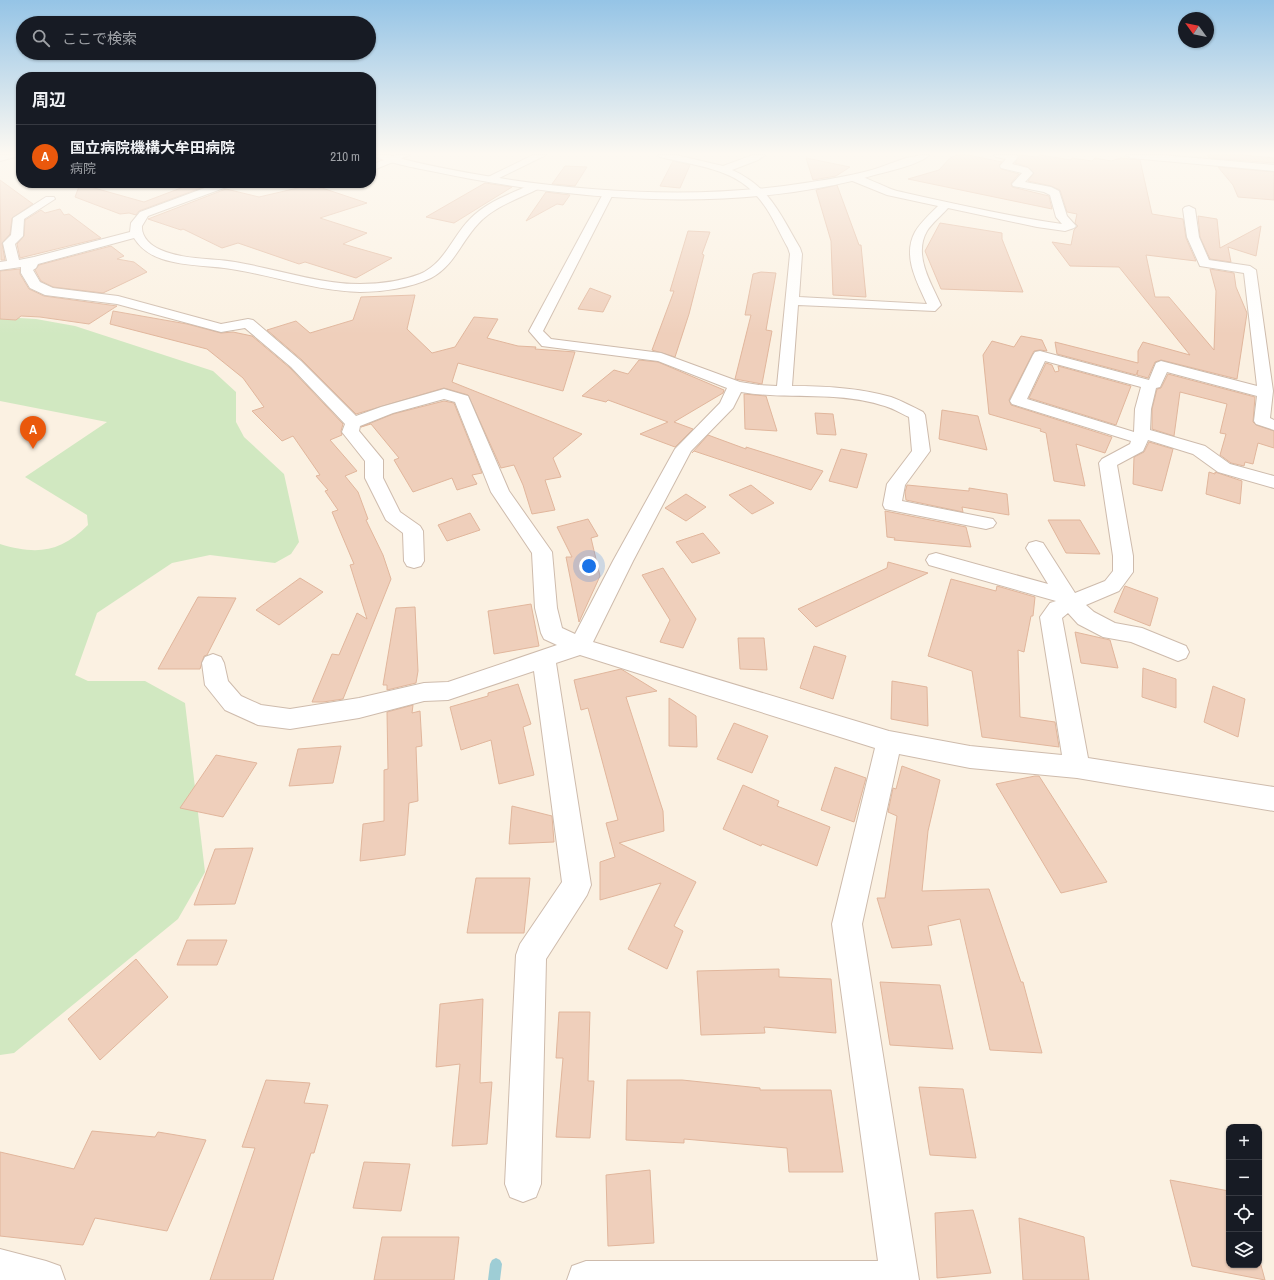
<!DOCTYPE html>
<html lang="ja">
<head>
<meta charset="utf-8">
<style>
	:root { --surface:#171b24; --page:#20242c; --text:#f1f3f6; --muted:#9ea1a6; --line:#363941; --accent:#ea580c }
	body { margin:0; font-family:"Archivo Narrow","Noto Sans JP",sans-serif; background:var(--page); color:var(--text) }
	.controls { position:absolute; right:12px; bottom:12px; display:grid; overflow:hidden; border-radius:8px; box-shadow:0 1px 3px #0004 }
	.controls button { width:36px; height:36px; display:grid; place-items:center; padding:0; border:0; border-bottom:1px solid var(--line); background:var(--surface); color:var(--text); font:20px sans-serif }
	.compass { position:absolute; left:1178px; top:12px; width:36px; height:36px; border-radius:50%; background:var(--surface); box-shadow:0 1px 3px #0004; rotate:303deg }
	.you { position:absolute; left:589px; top:566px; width:14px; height:14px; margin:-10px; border:3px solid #fff; border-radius:50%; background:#1a73e8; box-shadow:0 0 0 6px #1a73e833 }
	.badge { display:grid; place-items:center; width:26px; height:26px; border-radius:50%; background:var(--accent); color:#fff; font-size:13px; font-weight:700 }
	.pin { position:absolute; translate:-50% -33px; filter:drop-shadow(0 1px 2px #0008) }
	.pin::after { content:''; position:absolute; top:21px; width:14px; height:12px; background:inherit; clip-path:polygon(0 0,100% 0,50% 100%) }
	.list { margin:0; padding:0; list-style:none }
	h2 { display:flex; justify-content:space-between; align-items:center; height:52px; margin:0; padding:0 16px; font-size:17px }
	h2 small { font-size:13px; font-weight:400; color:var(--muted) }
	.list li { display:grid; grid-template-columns:26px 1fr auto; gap:12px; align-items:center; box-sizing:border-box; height:64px; padding:0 16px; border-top:1px solid var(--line) }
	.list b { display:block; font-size:15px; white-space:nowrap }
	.list p { margin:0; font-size:13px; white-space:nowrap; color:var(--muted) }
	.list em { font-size:13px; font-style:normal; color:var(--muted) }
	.icon { flex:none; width:22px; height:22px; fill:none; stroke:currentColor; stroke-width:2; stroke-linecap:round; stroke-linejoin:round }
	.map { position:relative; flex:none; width:1274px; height:1280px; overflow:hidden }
	.search { position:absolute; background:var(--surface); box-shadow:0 1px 3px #0004; left:16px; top:16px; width:360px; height:44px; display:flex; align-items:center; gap:10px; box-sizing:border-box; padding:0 14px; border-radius:22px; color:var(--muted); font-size:15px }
	.panel { position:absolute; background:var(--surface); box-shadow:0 1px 3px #0004; left:16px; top:72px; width:360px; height:116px; border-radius:16px }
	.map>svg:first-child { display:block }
</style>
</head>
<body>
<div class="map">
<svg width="1274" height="1280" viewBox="0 0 1274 1280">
	<rect width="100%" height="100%" fill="#fbf1e2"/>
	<!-- green -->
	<path fill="#d1e8c1" d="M3,317L36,319L75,326L213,371L236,392V422L244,437L284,474L299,542L291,554L275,563L210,555L172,563L97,613L75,675L88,681H145L185,703L205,872L178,919L14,1053L0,1055V544C36,555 60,553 88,525L87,515L25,477L107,422L0,401V318Z"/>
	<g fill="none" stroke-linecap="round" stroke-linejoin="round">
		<!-- stream -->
		<polygon fill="#9ecdd5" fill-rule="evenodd" points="496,1258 500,1260 502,1264 500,1280 488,1280 490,1264 492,1260"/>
	</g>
	<!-- building -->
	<g fill="#efcfbb" stroke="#e1b69c">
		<polygon points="957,155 968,155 1002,162 999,165 1001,169 1019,174 1011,183 1012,187 1049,196 1052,209 908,179 939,170 950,158"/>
		<polygon points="1020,155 1037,157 1040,155 1071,160 1072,158 1092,161 1095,158 1111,161 1121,158 1140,160 1152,214 1183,219 1186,238 1196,261 1146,255 1155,297 1169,297 1214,350 1216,291 1210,269 1234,273 1236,287 1247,313 1237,379 1161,360 1155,362 1148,378 1137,375 1138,370 1136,375 1057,354 1055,342 1138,363 1138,351 1143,342 1190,355 1119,267 1070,266 1052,242 1071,245 1074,230 1078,226 1075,223 1077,214 1067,212 1060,190 1051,186 1028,181 1034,173 1028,167 1015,163"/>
		<polygon points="1207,155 1243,155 1274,158 1274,163 1209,158"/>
		<polygon points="806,158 850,167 836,176 813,180"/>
		<polygon points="673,161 690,165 680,188 660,186"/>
		<polygon points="565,166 587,167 575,186 552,184"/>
		<polygon points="1218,167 1274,172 1274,200 1238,197 1233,185"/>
		<polygon points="0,180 33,204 12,218 10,234 2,243 5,260 1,260"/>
		<polygon points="194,183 209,185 139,211 136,215 129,213 120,214 75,197 80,184 144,202"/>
		<polygon points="485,183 512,187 454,223 426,217"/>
		<polygon points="837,185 859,245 861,245 866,297 833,295 831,241 816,190"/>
		<polygon points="302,187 317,189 322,188 367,203 320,218 367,233 343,244 392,258 356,278 305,262 299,264 238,243 222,248 183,229 181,230 148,219 226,189 259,197"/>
		<polygon points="546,192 570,195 563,205 557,204 526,221"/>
		<polygon points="60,209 64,215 69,214 101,238 20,258 17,244 24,236 25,220 41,210 45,213"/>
		<polygon points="1198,216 1217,219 1220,248 1261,226 1256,256 1228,247 1231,262 1210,259 1200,237"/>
		<polygon points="940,223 1002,233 1002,239 1023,292 941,289 925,251"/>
		<polygon points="688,231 710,232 702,254 704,255 689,314 675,357 652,350 674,291 670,291"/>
		<polygon points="111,246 124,256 117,259 134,262 147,272 103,293 53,287 41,281 35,270 39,265"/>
		<polygon points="20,269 20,274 29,289 44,296 117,306 89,324 40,317 21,316 16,320 0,319 0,271"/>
		<polygon points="761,272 776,273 766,330 772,331 762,384 735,379 751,315 745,315 753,274"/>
		<polygon points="590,288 611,296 603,312 578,309"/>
		<polygon points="415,295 407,329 432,353 455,347 474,317 498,319 487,338 518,346 536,347 535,349 575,352 563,391 458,363 452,382 582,434 553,458 561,477 545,480 555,510 532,514 523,485 514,465 501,468 468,395 444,388 356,414 302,360 267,330 296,321 310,333 353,320 361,297"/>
		<polygon points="113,311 187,324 221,333 233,332 252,336 290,368 343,424 341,431 342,435 330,440 357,471 345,476 358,492 368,519 366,520 383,555 391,579 343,699 323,702 312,702 332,654 339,655 357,613 367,619 350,565 354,564 332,512 338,510 325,491 328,490 316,476 320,475 293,436 282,441 252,411 264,407 243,378 207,349 110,324"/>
		<polygon points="1021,336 1042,340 1047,351 1040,350 1034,351 1009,400 1011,405 1112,437 1105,453 1076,444 1085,486 1054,481 1046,433 1040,431 1041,429 989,414 983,355 992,341 1014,347"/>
		<polygon points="639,360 658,362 724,390 723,393 674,422 693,429 675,447 640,434 668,422 608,400 606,402 582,396 614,370 628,374"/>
		<polygon points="1046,363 1052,365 1055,372 1059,371 1058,366 1131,386 1116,425 1029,398"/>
		<polygon points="1168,374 1255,397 1253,422 1256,425 1274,431 1274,448 1258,443 1253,464 1245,462 1244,466 1231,463 1220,455 1226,434 1220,433 1227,404 1180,392 1174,436 1152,429 1152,409 1157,389 1161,388"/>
		<polygon points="744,394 766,396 777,431 745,429"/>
		<polygon points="444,401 454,403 482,473 472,475 477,484 457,490 452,478 413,492 394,460 399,458 371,424 361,427 393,414"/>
		<polygon points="942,410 978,416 987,450 939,439"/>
		<polygon points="815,413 833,414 836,435 817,434"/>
		<polygon points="708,435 746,449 746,447 823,471 811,490 694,451 692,453"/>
		<polygon points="1149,442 1173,449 1162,491 1133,484 1134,457 1144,452"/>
		<polygon points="841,449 867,454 857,488 829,481"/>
		<polygon points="1209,472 1215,474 1215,472 1242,481 1240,504 1206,494"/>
		<polygon points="751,485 774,503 752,514 729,495"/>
		<polygon points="907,485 969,491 969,488 1007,494 1009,515 962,507 963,512 906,500 905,492"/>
		<polygon points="686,494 706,507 686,521 665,508"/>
		<polygon points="885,511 966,527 971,547 894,540 895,538 887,537"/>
		<polygon points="470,513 480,530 447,541 438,525"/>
		<polygon points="588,519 598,536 591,538 600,576 579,622 566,557 572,557 557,527"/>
		<polygon points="1048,520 1080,520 1100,554 1066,553"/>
		<polygon points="703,533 720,553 692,563 676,542"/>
		<polygon points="888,562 928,573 816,627 798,609 887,568"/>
		<polygon points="663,568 696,619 683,648 660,642 670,620 642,575"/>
		<polygon points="300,578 323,592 279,625 256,610"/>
		<polygon points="951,579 996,591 997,586 1035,597 1033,616 1031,616 1024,652 1018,650 1020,717 1055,722 1059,747 982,737 972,671 928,656"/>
		<polygon points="1125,586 1158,598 1150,626 1114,612"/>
		<polygon points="198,597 236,598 207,655 204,656 200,669 158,669"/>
		<polygon points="531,604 539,646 494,654 488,611"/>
		<polygon points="415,607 418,671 416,683 387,690 387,685 383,685 396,608"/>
		<polygon points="1075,632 1110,640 1118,668 1081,663"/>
		<polygon points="738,638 764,638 767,670 740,669"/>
		<polygon points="814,646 846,656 833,699 800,688"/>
		<polygon points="1143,668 1176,679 1176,708 1142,697"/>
		<polygon points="621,669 657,691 626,697 663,811 664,831 619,843 696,882 674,926 683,931 667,969 628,949 661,883 600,900 600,862 615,857 606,823 618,820 588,708 581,710 574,680"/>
		<polygon points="892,681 927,687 928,726 891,719"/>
		<polygon points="518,684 531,724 523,727 534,775 499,784 491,740 461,750 450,707 488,696 488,693"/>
		<polygon points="1213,686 1245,699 1238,737 1204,722"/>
		<polygon points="669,698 696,716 697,747 669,746"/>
		<polygon points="413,705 412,713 420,711 422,746 416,747 418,801 409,803 405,855 360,861 363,824 384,821 384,770 388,769 387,712"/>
		<polygon points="734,723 768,736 752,773 717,759"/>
		<polygon points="341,746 333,783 289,786 298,749"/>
		<polygon points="216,755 257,763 223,817 180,808"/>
		<polygon points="902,766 940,780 928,831 922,891 989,889 1021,982 1023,982 1042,1053 990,1050 960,919 928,926 932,945 892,948 877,898 885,898 897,816 888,812 893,788 896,789"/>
		<polygon points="835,767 866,778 854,822 821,810"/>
		<polygon points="1035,776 1039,776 1107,882 1061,893 996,784"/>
		<polygon points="743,785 779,801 777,806 830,827 817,866 762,844 761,846 723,829"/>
		<polygon points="512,806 552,816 554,842 509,844"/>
		<polygon points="253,848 235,904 194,905 215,849"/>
		<polygon points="476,878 530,878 524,933 467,933"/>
		<polygon points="187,940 227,940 217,965 177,965"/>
		<polygon points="136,959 168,997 100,1060 68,1019"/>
		<polygon points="779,969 779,977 831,979 836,1033 764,1027 765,1033 701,1035 697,971"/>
		<polygon points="880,982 940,985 953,1049 890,1045"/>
		<polygon points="483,999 480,1083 492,1082 487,1144 452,1146 460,1064 436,1067 440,1004"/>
		<polygon points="559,1012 590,1012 588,1081 594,1081 590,1138 556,1137 563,1058 556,1058"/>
		<polygon points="266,1080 310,1083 304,1103 328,1105 314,1153 311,1153 273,1280 210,1280 255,1148 242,1147"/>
		<polygon points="627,1080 682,1080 760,1088 760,1090 831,1090 843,1172 789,1172 787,1148 684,1139 684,1143 626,1140"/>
		<polygon points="919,1087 963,1089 976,1158 930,1155"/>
		<polygon points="92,1131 155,1137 158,1132 206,1140 167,1231 95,1218 83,1245 0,1236 0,1152 74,1169"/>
		<polygon points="364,1162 410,1164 401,1211 353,1208"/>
		<polygon points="650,1170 654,1243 608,1246 606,1175"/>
		<polygon points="1170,1180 1229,1191 1229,1265 1259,1265 1259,1258 1265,1280 1192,1266"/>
		<polygon points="973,1210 991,1273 937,1278 935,1213"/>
		<polygon points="1019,1218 1084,1237 1089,1280 1023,1280"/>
		<polygon points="382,1237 459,1237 454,1280 374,1280"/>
	</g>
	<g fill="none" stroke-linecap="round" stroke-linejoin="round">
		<defs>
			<g id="minor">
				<polygon points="397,155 410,155 371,171 371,165"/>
				<polygon points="533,155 546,155 493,181 485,181 484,179"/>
				<path d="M658,155H676L723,166L753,155H765L758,160L732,170C770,187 780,214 800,248L802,254L799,297L927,304C917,282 902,256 915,232C921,222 930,214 938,206L887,195L850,180L849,178L850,176C862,173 884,188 897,191C951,203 1006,216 1062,224L1056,217L1050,195L1044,192L1013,186L1012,184L1022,173L1001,168L1000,166L1006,159L996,157L994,155H1016L1018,157L1012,164L1028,168L1033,173L1025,182L1051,187L1059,191L1067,216L1076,226L1074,228L1065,231L1037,227L948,208C941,216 932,223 927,231C913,255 931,283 941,305L935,311L798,305L792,386C825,386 860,388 891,397C902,401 913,407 923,412L925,415L930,451L905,485L902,501L993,519L996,523L993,527L986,529L885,509L883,505L887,484L912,451L909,417C900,413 891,407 881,405C836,391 787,400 741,392L733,408L691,451L633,561L593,642L889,731L970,746L1062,755L1040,617L1050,603L1056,601L929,565L926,560L929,555L936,553L1048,584L1026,548L1029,543L1036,541L1043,543L1075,593L1105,581L1113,571V556L1099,463L1102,459L1130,444L1131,441L1012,404L1010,401L1033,355L1035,352L1040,351L1149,380L1156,363L1161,361L1257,386L1244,273L1200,266L1187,237L1183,209L1185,207L1189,206L1195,209L1199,237L1209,260L1250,266L1256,270L1273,391L1270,418L1274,420V430L1256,424L1254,421L1257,396L1167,372L1160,387L1156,388L1151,409L1150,430L1205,446L1230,464L1274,476V488L1218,472L1193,454L1148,440L1143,451L1117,465L1133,556V572L1119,591L1086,605L1094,612L1115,623L1142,628L1186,646L1189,652L1186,658L1178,661L1131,642L1103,637L1078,624L1068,613L1062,618L1088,758L1274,787V811L1077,778L970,768L899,754L862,924L919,1280H567L572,1266L586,1261H878L832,924L875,748L580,655L556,663L591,885L587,895L546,959L541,1184L536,1197L523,1202L510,1197L505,1184L516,955L520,944L562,882L534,671L448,700L424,701L359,718L290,729L258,725L225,710L205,685L202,663L205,657L213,654L221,657L224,663L228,681L241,696L261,705L290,709L359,698L424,683L448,682L557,645L544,639L541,633L535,608L532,553L491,492L455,402L444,399L393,413L360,426L359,431L383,460V478L400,512L420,526L423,531L424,561L421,566L414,568L407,566L404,561L403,533L386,520L365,478V461L342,432L345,424L291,367L245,328L221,332L117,304L45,295L30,288L21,273V267L0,270V262L7,261L3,243L11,235L13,218L46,197H54L55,199L24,219L23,236L15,244L19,260L34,257L130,232L131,223L140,212L218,183H233L232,185L148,216L142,226C141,237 151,246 161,250C184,260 211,258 235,262C277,269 318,284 360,284C380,284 402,281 420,274C445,263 452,237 470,219C486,202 510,194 530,185H538L539,187L538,189C518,199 493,207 478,224C461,242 454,266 431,278C410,288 382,292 360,292C318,291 278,277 237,270C213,265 186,267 162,259C150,255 141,249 134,238L38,264L36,268L33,270L40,282L53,288L118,296L221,324L248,319L253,320L301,361L356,416L381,407L444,389L468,396L509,491L552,552L557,608L562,628L575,634L613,561L675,449L720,403L727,388L658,361L542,346L529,331L604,192H612L613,194L543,331L551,339L661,353L740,382L759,385L777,386L790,254L788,248C778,230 770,210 756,195C733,168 692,165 660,157ZM1045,361L1141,387L1135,409L1134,432L1027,399Z"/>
				<polygon points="0,1249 46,1261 60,1266 65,1280 0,1280"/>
			</g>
			<g id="tertiary">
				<polygon points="0,155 17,155 15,157 0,161"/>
				<path d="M373,155H388C422,165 457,171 492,177C588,192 688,198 784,186C812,182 841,178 868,171C888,166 908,154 929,155C921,164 890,171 878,174C739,215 571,201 431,171C420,169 379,161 373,155Z"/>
				<polygon points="1126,155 1162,155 1274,165 1274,171 1131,158"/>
			</g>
		</defs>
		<!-- minor casing -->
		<use href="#minor" stroke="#cebbac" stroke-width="2"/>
		<!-- tertiary casing -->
		<use href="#tertiary" stroke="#cebbac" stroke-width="2"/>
		<!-- minor -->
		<use href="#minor" fill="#fff" fill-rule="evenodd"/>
		<!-- tertiary -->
		<use href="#tertiary" fill="#fff" fill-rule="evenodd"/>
	</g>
	<!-- sky -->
	<linearGradient id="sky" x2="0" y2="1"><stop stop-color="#95c4e6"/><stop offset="0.46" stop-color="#fdf9f2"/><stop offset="1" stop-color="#fdf9f2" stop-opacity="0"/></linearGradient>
	<rect width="1274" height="334" fill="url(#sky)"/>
</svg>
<div class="controls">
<button>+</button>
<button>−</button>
<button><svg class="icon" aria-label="locate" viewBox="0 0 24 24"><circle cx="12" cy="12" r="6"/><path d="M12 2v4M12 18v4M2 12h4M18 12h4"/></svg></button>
<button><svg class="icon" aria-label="layers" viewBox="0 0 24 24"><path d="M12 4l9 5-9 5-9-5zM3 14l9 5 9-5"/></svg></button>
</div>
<svg class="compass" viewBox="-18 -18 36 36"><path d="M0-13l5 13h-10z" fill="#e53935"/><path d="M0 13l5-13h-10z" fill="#9ea1a6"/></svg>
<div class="you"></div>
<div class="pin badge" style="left:33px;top:449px">A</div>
<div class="search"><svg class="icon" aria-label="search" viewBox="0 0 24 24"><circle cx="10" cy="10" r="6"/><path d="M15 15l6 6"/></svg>ここで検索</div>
<section class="panel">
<h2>周辺<small></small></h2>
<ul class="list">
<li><span class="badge">A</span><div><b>国立病院機構大牟田病院</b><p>病院</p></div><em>210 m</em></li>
</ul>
</section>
</div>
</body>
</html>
